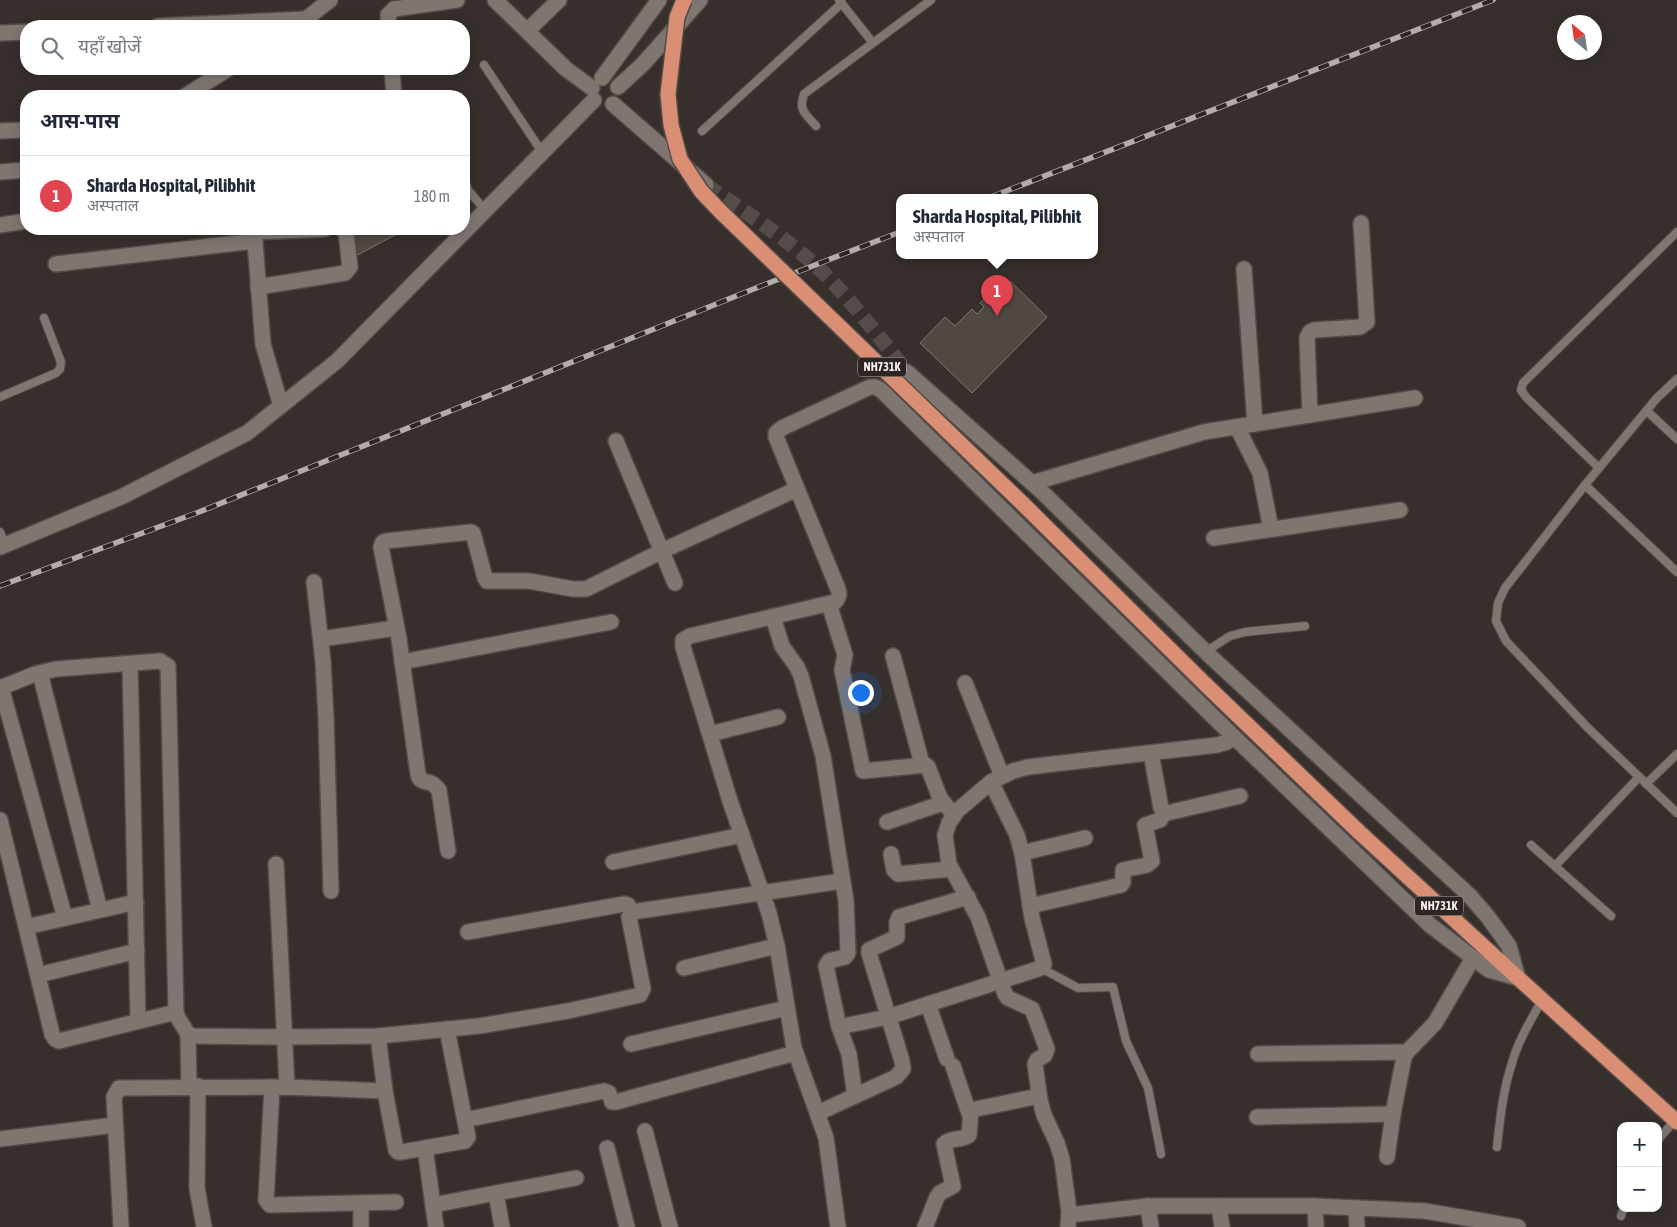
<!DOCTYPE html>
<html lang="hi">
<head>
<meta charset="utf-8">
<style>
	:root { --surface:#fff; --page:#f2f2f3; --text:#1f2937; --muted:#747a83; --line:#e0e1e3; --accent:#0b8043 }
	body { margin:0; font-family:"Asap Condensed","Noto Sans Devanagari",sans-serif; background:var(--page); color:var(--text) }
	.controls { position:absolute; right:15px; bottom:15px; display:grid; overflow:hidden; border-radius:10px; box-shadow:0 2px 12px #0003 }
	.controls button { width:45px; height:45px; display:grid; place-items:center; padding:0; border:0; border-bottom:1px solid var(--line); background:var(--surface); color:var(--text); font:25px sans-serif }
	.compass { position:absolute; left:1557px; top:15px; width:45px; height:45px; border-radius:50%; background:var(--surface); box-shadow:0 2px 12px #0003; rotate:331deg }
	.you { position:absolute; left:860px; top:692px; width:18px; height:18px; margin:-12px; border:4px solid #fff; border-radius:50%; background:#1a73e8; box-shadow:0 0 0 8px #1a73e833 }
	.badge { display:grid; place-items:center; width:32px; height:32px; border-radius:50%; background:var(--accent); color:#fff; font-size:16px; font-weight:700 }
	.pin { position:absolute; translate:-50% -41px; filter:drop-shadow(0 1px 2px #0008) }
	.pin::after { content:''; position:absolute; top:26px; width:18px; height:15px; background:inherit; clip-path:polygon(0 0,100% 0,50% 100%) }
	.popup { position:absolute; left:896px; top:194px; width:202px; height:65px; box-sizing:border-box; display:grid; place-content:center; border-radius:10px; background:var(--surface); filter:drop-shadow(0 1px 4px #0005); font-size:16px; white-space:nowrap; color:var(--muted) }
	.popup b { font-size:19px; color:var(--text) }
	.popup::after { content:''; position:absolute; left:50%; top:100%; margin-left:-10px; border:10px solid transparent; border-top-color:var(--surface) }
	.list { margin:0; padding:0; list-style:none }
	h2 { display:flex; justify-content:space-between; align-items:center; height:65px; margin:0; padding:0 20px; font-size:21px }
	h2 small { font-size:16px; font-weight:400; color:var(--muted) }
	.list li { display:grid; grid-template-columns:32px 1fr auto; gap:15px; align-items:center; box-sizing:border-box; height:80px; padding:0 20px; border-top:1px solid var(--line) }
	.list b { display:block; font-size:19px; white-space:nowrap }
	.list p { margin:0; font-size:16px; white-space:nowrap; color:var(--muted) }
	.list em { font-size:16px; font-style:normal; color:var(--muted) }
	.icon { flex:none; width:28px; height:28px; fill:none; stroke:currentColor; stroke-width:2; stroke-linecap:round; stroke-linejoin:round }
	.map { position:relative; flex:none; width:1677px; height:1227px; overflow:hidden }
	.search { position:absolute; background:var(--surface); box-shadow:0 2px 12px #0003; left:20px; top:20px; width:450px; height:55px; display:flex; align-items:center; gap:12px; box-sizing:border-box; padding:0 18px; border-radius:20px; color:var(--muted); font-size:19px }
	.panel { position:absolute; background:var(--surface); box-shadow:0 2px 12px #0003; left:20px; top:90px; width:450px; height:145px; border-radius:20px }
	.map>svg:first-child { display:block }
</style>
</head>
<body>
<div class="map">
<svg width="1677" height="1227" viewBox="0 0 1677 1227">
	<rect width="100%" height="100%" fill="#372f2b"/>
	<!-- building -->
	<g fill="#514843" stroke="#7f7570">
		<polygon points="348,229 406,229 352,258"/>
		<polygon points="1010,281 1047,317 972,393 920,343 945,317 955,326 972,309 977,314 984,307 980,303 992,291 997,295"/>
	</g>
	<g fill="none" stroke-linecap="round" stroke-linejoin="round">
		<!-- street-tunnel -->
		<path stroke="#534c48" stroke-width="15" stroke-dasharray="15 8" stroke-linecap="butt" d="M706,185C750,216 800,246 836,286C861,313 884,343 907,372"/>
		<defs>
			<g id="lane">
				<polyline points="839,0 873,43"/>
				<polyline points="484,65 542,152"/>
				<path d="M816,126C806,114 798,111 804,94L931,0"/>
				<polyline points="702,131 842,3"/>
				<polyline points="464,178 468,190 485,210"/>
				<polyline points="1677,379 1656,399 1585,485 1505,588 1498,603 1496,621 1506,641 1588,728 1677,813"/>
				<polyline points="0,397 56,373 60,369 61,362 44,318"/>
				<polyline points="1647,411 1677,439"/>
				<polyline points="1599,468 1526,397 1521,390 1523,383 1677,232"/>
				<polyline points="1585,485 1677,572"/>
				<polyline points="0,532 5,545"/>
				<polyline points="1205,652 1230,636 1245,632 1305,626"/>
				<polyline points="1646,784 1677,754"/>
				<polyline points="1531,845 1611,916"/>
				<polyline points="1555,866 1639,777"/>
				<polyline points="1041,968 1078,988 1113,987 1126,1041 1148,1088 1161,1154"/>
				<polyline points="1658,1140 1675,1120"/>
				<path d="M1497,1147C1500,1119 1503,1090 1512,1063C1518,1041 1531,1020 1542,1000"/>
				<polyline points="1621,1216 1624,1208"/>
			</g>
			<g id="street">
				<polyline points="495,0 566,69 592,88"/>
				<polyline points="300,24 330,0"/>
				<polyline points="158,26 308,19"/>
				<polyline points="389,26 388,15 394,9 457,0"/>
				<polyline points="527,31 559,0"/>
				<polyline points="0,33 26,32"/>
				<polyline points="392,69 394,96"/>
				<polyline points="602,78 659,0"/>
				<polyline points="618,87 643,64 700,0"/>
				<polyline points="185,96 228,69"/>
				<polyline points="613,104 706,185"/>
				<polyline points="0,131 26,130"/>
				<polyline points="0,172 26,170"/>
				<polyline points="0,225 26,221"/>
				<polyline points="254,229 263,344 281,406"/>
				<polyline points="254,232 325,229"/>
				<polyline points="56,264 255,241"/>
				<polyline points="1244,269 1255,424"/>
				<polyline points="258,287 345,273 350,267 346,233 342,229"/>
				<polyline points="907,372 1041,491 1210,656 1469,895 1488,917 1509,946 1518,978"/>
				<polyline points="1310,415 1307,338 1310,332 1314,330 1360,327 1367,322 1361,223"/>
				<polyline points="1237,427 1260,473 1271,529"/>
				<polyline points="616,441 675,583"/>
				<polyline points="1032,483 1204,432 1415,398"/>
				<polyline points="1214,538 1400,510"/>
				<polyline points="0,547 121,497 247,433 337,361 594,100"/>
				<polyline points="314,582 323,661 326,718 331,891"/>
				<polyline points="829,604 845,655 842,670 863,771 926,765 928,767 940,798 954,815"/>
				<polyline points="773,617 782,646 797,667 801,676 823,756 846,901 848,953 845,957 829,961 826,966 839,1027 849,1054 855,1096"/>
				<polyline points="321,639 396,628"/>
				<polyline points="893,656 922,764"/>
				<polyline points="402,662 611,622"/>
				<polyline points="130,664 138,1021"/>
				<polyline points="40,673 100,910"/>
				<polyline points="965,683 1002,776"/>
				<polyline points="1,687 65,918"/>
				<polyline points="0,688 35,674 56,669 160,661 168,666 176,1012 178,1018 188,1034 193,1036 284,1037 378,1036 479,1026 568,1011 640,995 643,989 629,917 632,912 842,881"/>
				<polyline points="710,734 778,717"/>
				<polyline points="1151,753 1161,808 1167,813 1240,796"/>
				<polyline points="0,820 52,1034 55,1039 59,1041 176,1012"/>
				<polyline points="887,822 943,803"/>
				<path d="M448,851L439,790L433,784C426,780 420,784 418,774L399,639L381,547L383,542L386,541L471,532L473,533L485,578L487,581H529L573,589H586L662,551L797,489"/>
				<polyline points="1022,853 1085,838"/>
				<polyline points="891,854 894,870 898,874 951,869"/>
				<polyline points="613,862 742,835"/>
				<polyline points="276,864 287,1087"/>
				<polyline points="1030,906 1121,885 1123,882 1123,870 1147,865 1152,861 1145,825 1160,820 1165,812"/>
				<polyline points="26,927 136,902"/>
				<polyline points="468,932 624,904 628,905 632,912"/>
				<polyline points="684,968 777,946"/>
				<polyline points="38,975 137,951"/>
				<polyline points="928,1004 947,1059"/>
				<polyline points="839,1027 888,1017 1041,968 1044,964 1032,918 1022,853 1017,835 991,782"/>
				<polyline points="188,1034 189,1087"/>
				<polyline points="378,1036 385,1091 396,1150 398,1152 402,1152 465,1141 468,1137 447,1029"/>
				<polyline points="631,1044 787,1008"/>
				<polyline points="1258,1054 1407,1052"/>
				<polyline points="953,1066 969,1113"/>
				<polyline points="198,1086 197,1188 204,1227"/>
				<polyline points="272,1087 266,1200 270,1205 396,1202"/>
				<polyline points="818,1113 896,1077 903,1069 902,1061 869,953 869,950 897,937 897,922 899,917 968,897"/>
				<polyline points="1257,1117 1393,1114"/>
				<polyline points="465,1120 604,1091 609,1093 612,1102 616,1102 795,1053"/>
				<polyline points="645,1131 670,1227"/>
				<polyline points="0,1139 115,1125"/>
				<polyline points="425,1148 436,1227"/>
				<polyline points="607,1148 627,1227"/>
				<polyline points="1387,1157 1393,1114 1404,1057 1407,1052 1435,1023 1473,958"/>
				<polyline points="496,1193 502,1227"/>
				<polyline points="433,1205 576,1178"/>
				<polyline points="1148,1206 1151,1227"/>
				<polyline points="1219,1206 1222,1227"/>
				<polyline points="1315,1206 1316,1227"/>
				<polyline points="1356,1208 1357,1227"/>
				<polyline points="1069,1215 1148,1206 1315,1206 1425,1211 1518,1227"/>
				<polyline points="121,1227 114,1097 119,1088 287,1087 385,1091"/>
				<polyline points="361,1227 361,1203"/>
				<path d="M838,1227L826,1138L794,1048L777,946L769,913L730,801L683,647V640L690,636L835,602C839,598 840,595 838,589L776,437V433L782,428L870,387H875L881,390L1234,737L1430,925L1489,970L1518,978"/>
				<path d="M925,1227L937,1197L940,1193L953,1186L944,1144C951,1137 962,1141 969,1135L971,1110L1039,1096"/>
				<polyline points="1068,1227 1069,1212 1062,1159 1057,1143 1044,1115 1040,1100 1038,1086 1035,1064 1037,1060 1045,1055 1047,1049 1032,1009 1008,998 1005,994 978,917 949,864 945,835 949,823 957,811 991,782 1013,771 1028,767 1217,745 1227,742 1234,737"/>
			</g>
			<polyline id="highway" points="1205,684 1359,832 1518,978 1677,1122"/>
		</defs>
		<!-- lane casing -->
		<use href="#lane" stroke="#524b47" stroke-width="10"/>
		<!-- street casing -->
		<use href="#street" stroke="#524b47" stroke-width="18"/>
		<!-- highway casing -->
		<use href="#highway" stroke="#524b47" stroke-width="18"/>
		<!-- lane -->
		<use href="#lane" stroke="#807671" stroke-width="8"/>
		<!-- street -->
		<use href="#street" stroke="#807671" stroke-width="15"/>
		<!-- highway -->
		<use href="#highway" stroke="#da8e74" stroke-width="15"/>
		<defs>
			<g id="rail">
				<polyline points="991,197 1493,0"/>
				<polyline points="0,586 199,512 761,286 900,232"/>
			</g>
		</defs>
		<!-- rail casing -->
		<use href="#rail" stroke="#b3adaa" stroke-width="5.5"/>
		<!-- rail -->
		<use href="#rail" stroke="#2d2521" stroke-width="4" stroke-dasharray="11" stroke-linecap="butt"/>
		<defs>
			<polyline id="highway-bridge" points="684,0 677,17 668,94 671,125 680,159 701,191 720,211 1023,504 1205,684"/>
		</defs>
		<!-- highway-bridge casing -->
		<use href="#highway-bridge" stroke="#524b47" stroke-width="18" stroke-linecap="butt"/>
		<!-- highway-bridge -->
		<use href="#highway-bridge" stroke="#da8e74" stroke-width="15"/>
	</g>
	<g text-anchor="middle" dominant-baseline="central" stroke-width="4" stroke-linejoin="round" paint-order="stroke">
		<!-- shield labels -->
		<g fill="#2d2521" stroke="#b8b2af" stroke-width="1">
			<rect x="858" y="357.5" width="48" height="19" rx="4"/>
			<rect x="1415" y="896.5" width="48" height="19" rx="4"/>
		</g>
		<g font-size="12" font-weight="bold" fill="#f4efec">
			<text x="882" y="367">NH731K</text>
			<text x="1439" y="906">NH731K</text>
		</g>
	</g>
</svg>
<div class="controls">
<button>+</button>
<button>−</button>
</div>
<svg class="compass" viewBox="-18 -18 36 36"><path d="M0-13l5 13h-10z" fill="#e53935"/><path d="M0 13l5-13h-10z" fill="#747a83"/></svg>
<div class="you"></div>
<div class="pin badge" style="left:997px;top:316px;background:#e0444e">1</div>
<div class="popup"><b>Sharda Hospital, Pilibhit</b>अस्पताल</div>
<div class="search"><svg class="icon" aria-label="search" viewBox="0 0 24 24"><circle cx="10" cy="10" r="6"/><path d="M15 15l6 6"/></svg>यहाँ खोजें</div>
<section class="panel">
<h2>आस-पास<small></small></h2>
<ul class="list">
<li><span class="badge" style="background:#e0444e">1</span><div><b>Sharda Hospital, Pilibhit</b><p>अस्पताल</p></div><em>180 m</em></li>
</ul>
</section>
</div>
</body>
</html>
